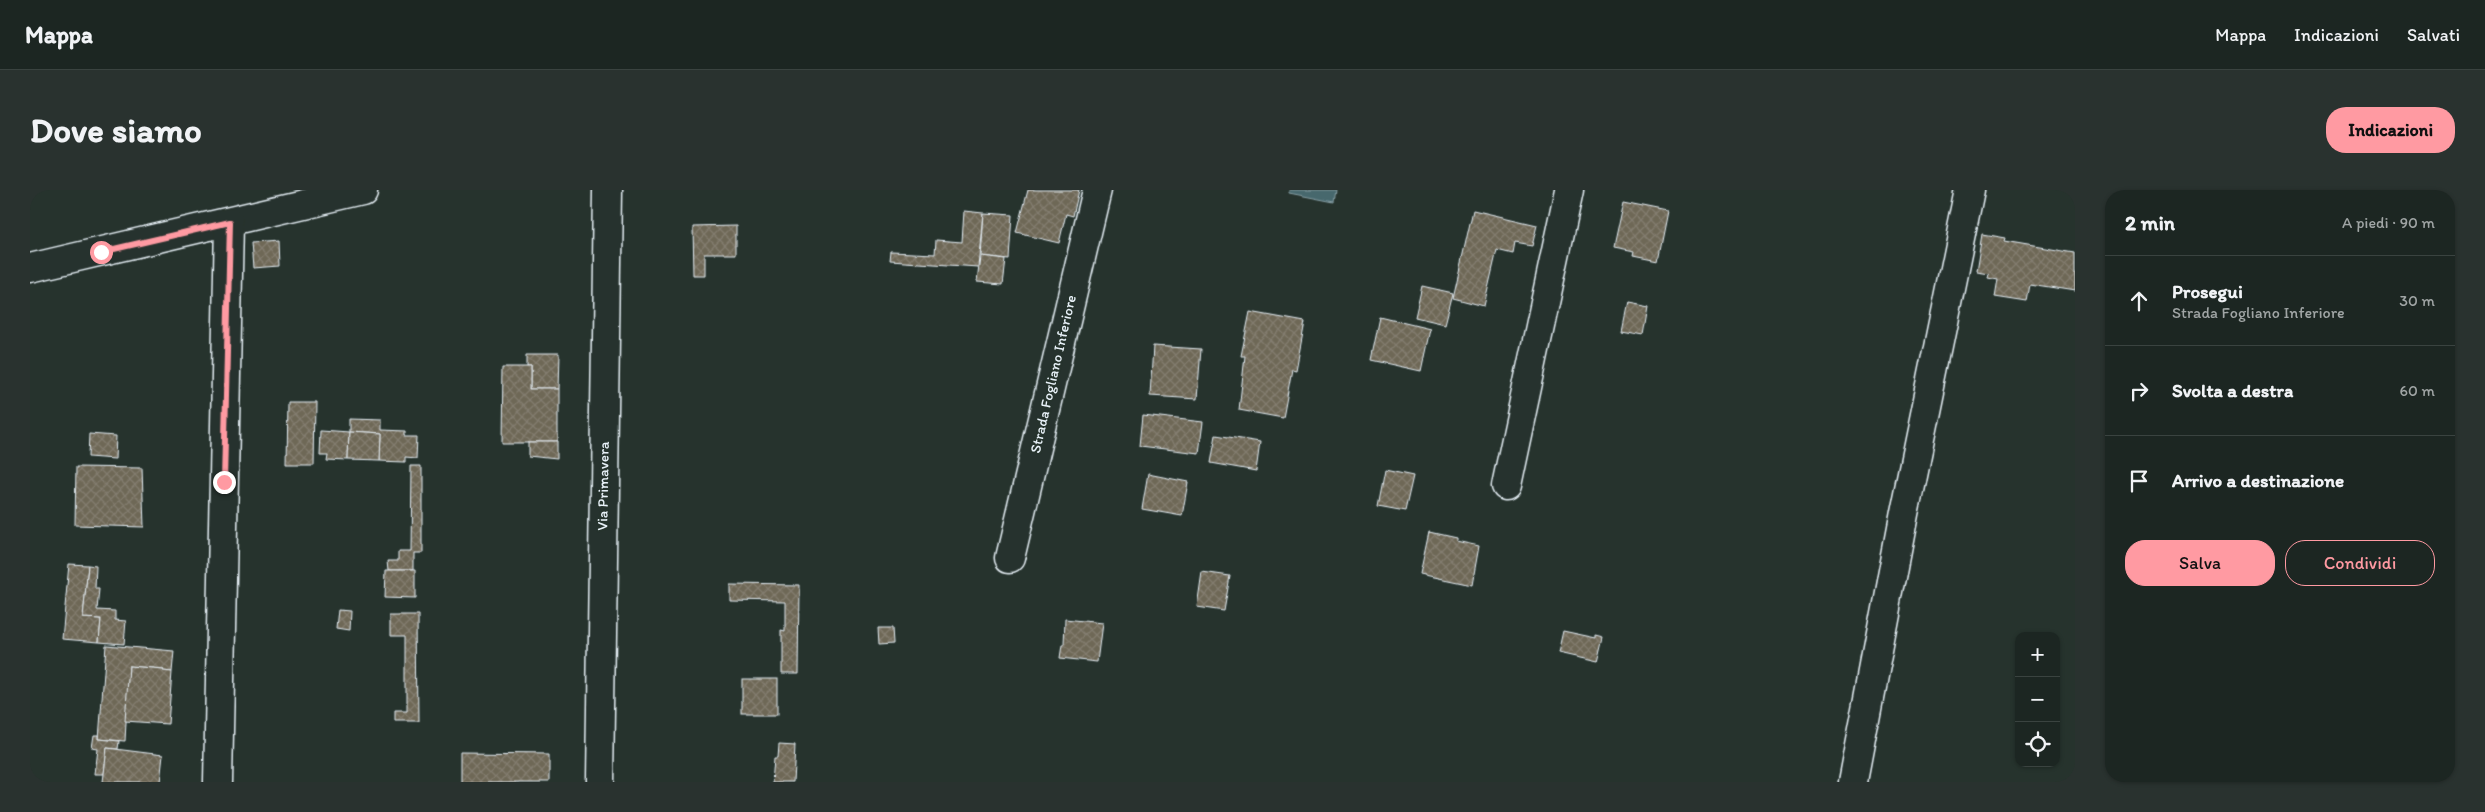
<!DOCTYPE html>
<html lang="it">
<head>
<meta charset="utf-8">
<style>
	:root { --surface:#1c2622; --page:#29322f; --text:#f1f3f6; --muted:#a0a5a5; --line:#3a4340; --accent:#ff9aa2 }
	body { margin:0; font-family:Itim,sans-serif; background:var(--page); color:var(--text) }
	.controls { position:absolute; right:15px; bottom:15px; display:grid; overflow:hidden; border-radius:10px; box-shadow:0 1px 4px #0004 }
	.controls button { width:45px; height:45px; display:grid; place-items:center; padding:0; border:0; border-bottom:1px solid var(--line); background:var(--surface); color:var(--text); font:25px sans-serif }
	.stop { position:absolute; width:15px; height:15px; margin:-11px; border:4px solid #ff9aa2; border-radius:50%; background:#fff }
	.stop.end { background:#ff9aa2; border-color:#fff; box-shadow:0 1px 5px #0008 }
	.list { margin:0; padding:0; list-style:none }
	h2 { display:flex; justify-content:space-between; align-items:center; height:65px; margin:0; padding:0 20px; font-size:21px }
	h2 small { font-size:16px; font-weight:400; color:var(--muted) }
	.list li { display:grid; grid-template-columns:32px 1fr auto; gap:15px; align-items:center; box-sizing:border-box; height:90px; padding:0 20px; border-top:1px solid var(--line) }
	.list b { display:block; font-size:19px; white-space:nowrap }
	.list p { margin:0; font-size:16px; white-space:nowrap; color:var(--muted) }
	.list em { font-size:16px; font-style:normal; color:var(--muted) }
	.actions { display:flex; gap:10px; padding:15px 20px }
	.actions a { flex:1; padding:11px 0; border:1px solid var(--accent); border-radius:20px; text-align:center; font-size:18px; color:var(--accent) }
	.actions .main { background:var(--accent); color:#111 }
	.icon { flex:none; width:28px; height:28px; fill:none; stroke:currentColor; stroke-width:2; stroke-linecap:round; stroke-linejoin:round }
	.map { position:relative; flex:none; width:2045px; height:592px; overflow:hidden; border-radius:20px }
	header { display:flex; align-items:center; gap:30px; box-sizing:border-box; height:70px; padding:0 25px; background:var(--surface); border-bottom:1px solid var(--line) }
	header strong { font-size:24px }
	nav { display:flex; gap:28px; margin-inline-start:auto; font-size:18px }
	.intro { display:flex; align-items:center; justify-content:space-between; box-sizing:border-box; height:120px; padding:0 30px }
	h1 { margin:0; font-size:35px }
	.button { padding:12px 22px; border-radius:20px; background:var(--accent); color:#111; font-size:18px; font-weight:700 }
	main { display:flex; gap:30px; padding:0 30px }
	aside { flex:1; background:var(--surface); border-radius:20px; box-shadow:0 1px 4px #0004 }
	.map>svg:first-child { display:block }
</style>
</head>
<body>
<header>
<strong>Mappa</strong>
<nav><a>Mappa</a><a>Indicazioni</a><a>Salvati</a></nav>
</header>
<div class="intro"><h1>Dove siamo</h1><a class="button">Indicazioni</a></div>
<main>
<div class="map">
<svg width="2045" height="592" viewBox="0 0 2045 592">
	<defs>
		<pattern id="building-cross-hatch" width="8" height="8" patternUnits="userSpaceOnUse" patternTransform="scale(1.25)"><rect width="8" height="8" fill="#6e6756"/><path d="M0 0l8 8M0 8l8-8" fill="none" stroke="#837d6f"/></pattern>
	</defs>
	<rect width="100%" height="100%" fill="#26332d"/>
	<filter id="ink" filterUnits="userSpaceOnUse"><feTurbulence type="fractalNoise" baseFrequency=".02" numOctaves="2"/><feDisplacementMap in="SourceGraphic" scale="10" xChannelSelector="R" yChannelSelector="G"/><feConvolveMatrix kernelMatrix="1 2 1 2 8 2 1 2 1" color-interpolation-filters="sRGB"/></filter>
	<g filter="url(#ink)">
		<!-- water -->
		<polygon fill="#46686d" stroke="#879fa5" points="1259,0 1306,0 1304,12 1259,3"/>
		<!-- building -->
		<g fill="url(#building-cross-hatch)" stroke="#e8f1f8">
			<polygon points="998,0 1049,0 1043,26 1036,24 1029,53 987,43"/>
			<polygon points="1593,12 1638,21 1628,71 1603,66 1604,62 1583,58"/>
			<polygon points="1443,20 1507,35 1502,56 1485,53 1483,64 1467,60 1454,116 1423,108"/>
			<polygon points="934,21 953,23 948,77 860,71 861,62 905,64 906,50 932,52"/>
			<polygon points="953,23 983,25 980,69 950,66"/>
			<polygon points="706,36 706,64 674,64 674,85 663,85 662,37"/>
			<polygon points="1952,44 1975,48 1974,51 2045,63 2045,101 2000,94 1997,112 1965,107 1968,89 1958,87 1959,83 1946,81"/>
			<polygon points="249,51 250,76 223,78 221,53"/>
			<polygon points="950,66 976,69 973,94 947,92"/>
			<polygon points="1392,96 1423,103 1415,134 1385,127"/>
			<polygon points="1597,112 1618,116 1613,145 1591,141"/>
			<polygon points="1220,122 1275,132 1266,180 1262,179 1253,228 1209,220 1215,166 1211,166"/>
			<polygon points="1350,127 1400,139 1391,181 1341,170"/>
			<polygon points="1123,156 1171,159 1167,209 1120,206"/>
			<polygon points="497,165 528,165 527,199 501,199 501,177 497,177"/>
			<polygon points="473,177 501,177 501,199 527,199 527,252 472,252"/>
			<polygon points="258,212 285,212 284,273 257,273"/>
			<polygon points="1113,225 1173,232 1169,263 1110,256"/>
			<polygon points="319,229 350,230 350,240 377,241 377,245 389,245 388,268 376,267 376,272 349,271 350,244 319,242"/>
			<polygon points="291,240 319,242 318,270 296,269 297,263 290,263"/>
			<polygon points="319,242 350,244 349,271 318,270"/>
			<polygon points="59,244 86,246 85,269 58,267"/>
			<polygon points="1186,245 1230,252 1226,281 1181,273"/>
			<polygon points="498,252 527,252 527,269 498,266"/>
			<polygon points="381,276 391,276 391,363 383,363 383,381 359,381 358,371 368,371 368,361 380,361"/>
			<polygon points="46,277 112,278 114,337 45,335"/>
			<polygon points="1355,280 1383,286 1375,321 1348,316"/>
			<polygon points="1118,284 1158,292 1152,326 1112,319"/>
			<polygon points="1399,342 1426,348 1426,351 1449,356 1442,395 1390,384"/>
			<polygon points="39,374 58,375 53,428 71,429 69,452 32,449"/>
			<polygon points="58,375 66,376 65,399 69,399 67,420 85,421 85,430 96,431 94,454 69,452 71,429 53,428"/>
			<polygon points="356,381 385,381 385,408 355,407"/>
			<polygon points="1172,382 1200,386 1194,421 1167,417"/>
			<polygon points="699,394 769,395 768,484 751,484 751,440 755,441 755,411 699,410"/>
			<polygon points="308,420 320,421 319,441 306,439"/>
			<polygon points="361,424 388,424 389,533 363,533 363,523 377,523 377,445 361,445"/>
			<polygon points="1035,429 1072,433 1067,472 1030,468 1032,455 1034,455"/>
			<polygon points="848,438 863,438 864,453 849,454"/>
			<polygon points="1533,441 1566,448 1566,445 1574,447 1568,472 1528,463"/>
			<polygon points="76,455 144,461 142,482 133,481 133,479 99,476 95,551 69,549"/>
			<polygon points="99,476 133,479 133,481 142,482 138,534 95,531"/>
			<rect x="712" y="489" width="35" height="35"/>
			<polygon points="64,545 69,545 69,549 89,551 88,559 77,558 74,584 65,584 68,559 62,558"/>
			<polygon points="749,553 765,554 763,592 743,592 745,566 748,566"/>
			<polygon points="77,558 133,565 130,592 73,592"/>
			<polygon points="430,563 519,564 519,592 430,592"/>
		</g>
		<g fill="none" stroke-linecap="round" stroke-linejoin="round">
			<defs>
				<g id="minor">
					<polyline points="0,78 333,0"/>
					<polyline points="1476,296 1539,0"/>
					<polyline points="980,368 1067,0"/>
					<polyline points="188,592 199,32"/>
					<polyline points="570,592 578,0"/>
					<polyline points="1823,592 1874,323 1940,0"/>
				</g>
			</defs>
			<!-- minor casing -->
			<use href="#minor" stroke="#e8f1f8" stroke-width="31"/>
			<!-- minor -->
			<use href="#minor" stroke="#26332d" stroke-width="28"/>
		</g>
	</g>
	<g fill="none" stroke-linecap="round" stroke-linejoin="round" filter="url(#ink)">
		<!-- route -->
		<polyline stroke="#ff9aa2" stroke-width="6" points="71,62 200,32 194,292"/>
	</g>
	<g text-anchor="middle" dominant-baseline="central" stroke-width="4" stroke-linejoin="round" paint-order="stroke">
		<!-- street labels -->
		<g font-size="15" fill="#e8f1f8" stroke="#26332d">
			<text transform="translate(1023 184) rotate(-77)">Strada Fogliano Inferiore</text>
			<text transform="translate(573 296) rotate(-89)">Via Primavera</text>
		</g>
	</g>
</svg>
<div class="controls">
<button>+</button>
<button>−</button>
<button><svg class="icon" aria-label="locate" viewBox="0 0 24 24"><circle cx="12" cy="12" r="6"/><path d="M12 2v4M12 18v4M2 12h4M18 12h4"/></svg></button>
</div>
<div class="stop" style="left:71px;top:62px"></div>
<div class="stop end" style="left:194px;top:292px"></div>
</div>
<aside>
<h2>2 min<small>A piedi · 90 m</small></h2>
<ul class="list">
<li><svg class="icon" aria-label="ahead" viewBox="0 0 24 24"><path d="M12 20V5M6 11l6-6 6 6"/></svg><div><b>Prosegui</b><p>Strada Fogliano Inferiore</p></div><em>30 m</em></li>
<li><svg class="icon" aria-label="right" viewBox="0 0 24 24"><path d="M7 20v-9h11M14 6l5 5-5 5"/></svg><div><b>Svolta a destra</b></div><em>60 m</em></li>
<li><svg class="icon" aria-label="arrive" viewBox="0 0 24 24"><path d="M6 21V4h12l-3 4 3 4H6"/></svg><div><b>Arrivo a destinazione</b></div></li>
</ul>
<div class="actions"><a class="main">Salva</a><a>Condividi</a></div>
</aside>
</main>
</body>
</html>
